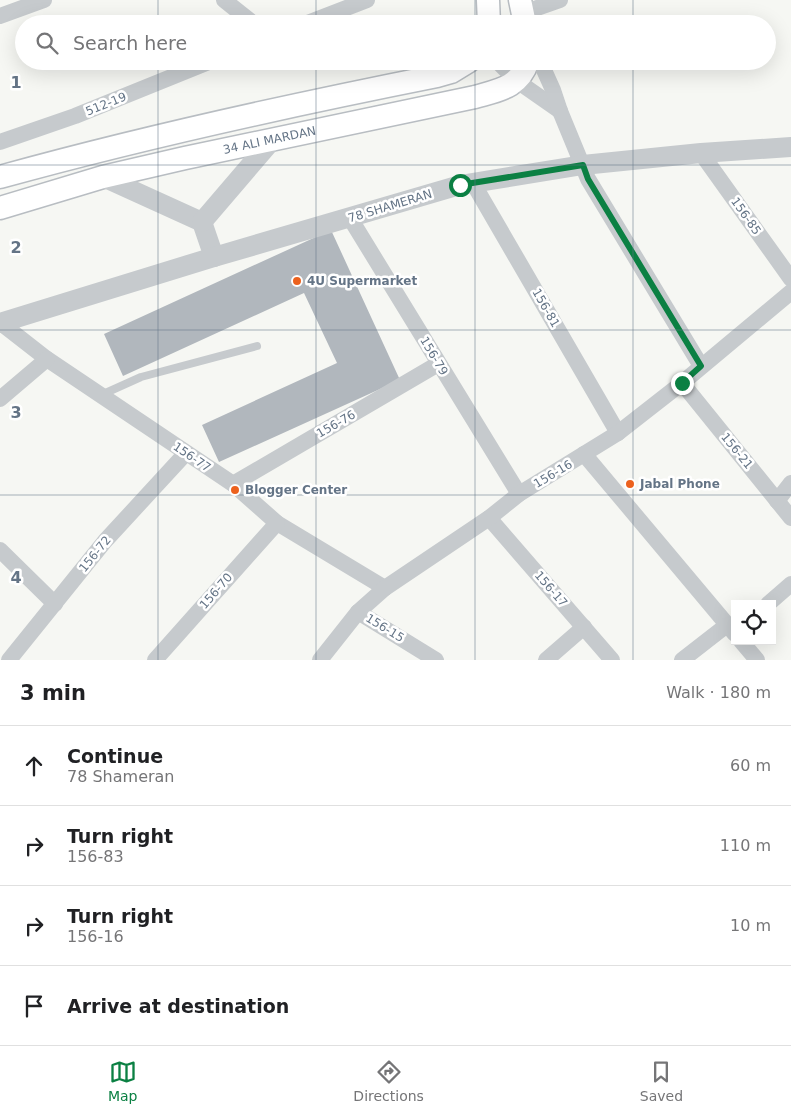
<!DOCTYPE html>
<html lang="en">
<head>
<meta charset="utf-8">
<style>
	:root { --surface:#fff; --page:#f2f2f2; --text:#202124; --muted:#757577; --line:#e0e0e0; --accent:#0b8043 }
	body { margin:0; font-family:"DejaVu Sans",sans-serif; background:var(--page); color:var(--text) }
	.controls { position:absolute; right:15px; bottom:15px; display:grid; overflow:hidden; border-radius:0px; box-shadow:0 5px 20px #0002 }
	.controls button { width:45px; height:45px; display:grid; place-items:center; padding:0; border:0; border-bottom:1px solid var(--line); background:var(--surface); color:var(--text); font:25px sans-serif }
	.stop { position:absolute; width:15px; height:15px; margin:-11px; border:4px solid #0b8043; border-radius:50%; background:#fff }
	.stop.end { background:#0b8043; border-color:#fff; box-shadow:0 1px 5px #0008 }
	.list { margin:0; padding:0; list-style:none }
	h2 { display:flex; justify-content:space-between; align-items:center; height:65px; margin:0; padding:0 20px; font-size:21px }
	h2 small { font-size:16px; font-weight:400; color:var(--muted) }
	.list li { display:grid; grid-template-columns:32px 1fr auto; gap:15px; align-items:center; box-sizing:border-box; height:80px; padding:0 20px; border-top:1px solid var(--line) }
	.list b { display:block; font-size:19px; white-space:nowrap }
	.list p { margin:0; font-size:16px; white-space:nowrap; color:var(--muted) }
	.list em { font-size:16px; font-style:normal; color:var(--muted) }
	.icon { flex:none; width:28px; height:28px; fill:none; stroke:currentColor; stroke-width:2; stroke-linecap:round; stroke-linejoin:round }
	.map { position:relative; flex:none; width:791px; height:660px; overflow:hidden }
	.search { position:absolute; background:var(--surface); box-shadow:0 5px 20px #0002; left:15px; right:15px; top:15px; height:55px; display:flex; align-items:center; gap:12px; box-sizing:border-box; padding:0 18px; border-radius:28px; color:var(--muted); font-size:19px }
	.sheet { height:385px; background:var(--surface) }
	nav { display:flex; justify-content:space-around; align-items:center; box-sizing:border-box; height:70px; border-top:1px solid var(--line); background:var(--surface); font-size:14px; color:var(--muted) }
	nav a { display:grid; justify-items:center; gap:2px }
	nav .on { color:var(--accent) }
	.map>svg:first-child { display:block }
</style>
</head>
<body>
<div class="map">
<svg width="791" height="660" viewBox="0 0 791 660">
	<rect width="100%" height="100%" fill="#f6f7f3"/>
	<!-- building -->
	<polygon fill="#b1b7bd" points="331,230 400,380 219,462 202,425 337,363 304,293 123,376 104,334"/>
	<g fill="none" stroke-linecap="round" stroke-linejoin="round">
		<defs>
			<g id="secondary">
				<polyline points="488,0 489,24"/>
				<polyline points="520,0 525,24"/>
				<path d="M0,177C144,137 291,105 437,76L451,72L469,61"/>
				<path id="s1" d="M0,208L103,177L185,158L475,97C499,90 519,88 528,61"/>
			</g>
		</defs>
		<!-- secondary casing -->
		<use href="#secondary" stroke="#b8bdc2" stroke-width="25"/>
		<!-- service -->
		<polyline stroke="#c6cacd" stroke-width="8" points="101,395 141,377 257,346"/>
		<!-- minor -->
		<g stroke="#c6cacd" stroke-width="16">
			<polyline points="224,0 254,24"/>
			<polyline points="523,13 560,0"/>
			<polyline points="0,16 44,0"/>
			<polyline points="305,24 367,0"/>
			<polyline points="497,61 517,81 560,111"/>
			<polyline points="540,61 553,90 560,111 588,179 701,366"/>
			<polyline points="0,142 75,116 211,61"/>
			<polyline points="701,153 791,279"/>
			<polyline points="473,183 618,433"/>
			<polyline points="350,218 519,494"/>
			<polyline points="1,323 47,359 233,484 277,523 385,588"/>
			<polyline points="682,383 791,518"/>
			<polyline points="0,399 47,359"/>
			<polyline points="584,454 735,634"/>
			<polyline points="233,484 438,364"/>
			<polyline points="777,501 791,483"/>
			<polyline points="489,518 612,660"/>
			<polyline points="0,550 55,604"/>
			<polyline points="768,604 791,584"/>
			<polyline points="358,612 436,660"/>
			<polyline points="741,641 757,660"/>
			<polyline points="9,660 105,541 186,453"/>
			<polyline points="155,660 277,523"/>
			<polyline points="320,660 358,612 385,588 489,518 519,494 618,433 682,383 791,292"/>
			<polyline points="546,660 584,627"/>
			<polyline points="682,660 727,625"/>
		</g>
		<!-- tertiary -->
		<g stroke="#c6cacd" stroke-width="20">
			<polyline points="103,177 202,222 214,257"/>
			<polyline points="202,222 273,139"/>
			<polyline points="0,323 214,257 460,185 583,165 701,153 791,147"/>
		</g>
		<!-- secondary -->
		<use href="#secondary" stroke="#fff" stroke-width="22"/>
	</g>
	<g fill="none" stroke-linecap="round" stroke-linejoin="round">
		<!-- route -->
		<polyline stroke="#0b8043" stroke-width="6" points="460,185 583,165 588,179 701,366 682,383"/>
	</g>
	<!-- grid -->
	<path fill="none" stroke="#647486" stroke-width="1" stroke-opacity="0.55" d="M158,0V24M316,0V24M475,0V24M633,0V24M158,61V660M316,61V660M475,61V660M633,61V660M0,165H791M0,330H791M0,495H791"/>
	<!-- markers -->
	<g fill="#ec611d" stroke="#fff" stroke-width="2">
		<circle cx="297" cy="281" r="5"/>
		<circle cx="630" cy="484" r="5"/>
		<circle cx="235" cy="490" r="5"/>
	</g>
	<g text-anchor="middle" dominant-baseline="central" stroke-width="5" stroke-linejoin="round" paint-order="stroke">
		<!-- street labels -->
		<g font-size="12" fill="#647486" stroke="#fff">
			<text transform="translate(106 104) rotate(-22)">512-19</text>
			<text stroke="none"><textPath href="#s1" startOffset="278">34 ALI MARDAN</textPath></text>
			<text transform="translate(390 206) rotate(-17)">78 SHAMERAN</text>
			<text transform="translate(746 216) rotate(55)">156-85</text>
			<text transform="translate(546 308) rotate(60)">156-81</text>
			<text transform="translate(434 356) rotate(59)">156-79</text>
			<text transform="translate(336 424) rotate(-30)">156-76</text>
			<text transform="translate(737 451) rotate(51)">156-21</text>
			<text transform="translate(192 457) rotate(34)">156-77</text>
			<text transform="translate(553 474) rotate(-31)">156-16</text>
			<text transform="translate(95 554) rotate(-51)">156-72</text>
			<text transform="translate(551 589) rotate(49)">156-17</text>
			<text transform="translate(216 591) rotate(-49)">156-70</text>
			<text transform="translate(385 628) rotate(32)">156-15</text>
		</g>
		<!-- poi labels -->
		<g font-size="12" font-weight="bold" fill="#647486" stroke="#fff" text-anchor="start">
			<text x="307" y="281">4U Supermarket</text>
			<text x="640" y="484">Jabal Phone</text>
			<text x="245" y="490">Blogger Center</text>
		</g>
	</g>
	<g font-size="16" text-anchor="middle" font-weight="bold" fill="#647486" stroke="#fff" stroke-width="5" stroke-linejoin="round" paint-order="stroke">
		<text x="16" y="88">1</text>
		<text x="16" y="253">2</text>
		<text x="16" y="418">3</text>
		<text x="16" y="583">4</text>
	</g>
</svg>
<div class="controls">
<button><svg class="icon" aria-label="locate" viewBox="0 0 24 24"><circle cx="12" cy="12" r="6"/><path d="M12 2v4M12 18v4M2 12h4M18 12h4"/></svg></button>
</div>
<div class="stop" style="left:460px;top:185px"></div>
<div class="stop end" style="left:682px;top:383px"></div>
<div class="search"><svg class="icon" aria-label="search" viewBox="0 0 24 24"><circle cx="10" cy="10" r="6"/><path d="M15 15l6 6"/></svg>Search here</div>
</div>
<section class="sheet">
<h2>3 min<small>Walk · 180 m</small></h2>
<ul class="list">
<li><svg class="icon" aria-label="ahead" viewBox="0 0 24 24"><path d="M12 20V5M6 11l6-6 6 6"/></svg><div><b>Continue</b><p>78 Shameran</p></div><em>60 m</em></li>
<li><svg class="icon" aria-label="right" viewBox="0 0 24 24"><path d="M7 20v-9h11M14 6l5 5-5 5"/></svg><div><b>Turn right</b><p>156-83</p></div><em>110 m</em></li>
<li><svg class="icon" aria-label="right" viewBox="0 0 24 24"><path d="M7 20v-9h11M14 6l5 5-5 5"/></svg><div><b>Turn right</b><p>156-16</p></div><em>10 m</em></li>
<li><svg class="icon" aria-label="arrive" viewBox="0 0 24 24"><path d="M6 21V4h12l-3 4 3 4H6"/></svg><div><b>Arrive at destination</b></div></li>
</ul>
</section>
<nav>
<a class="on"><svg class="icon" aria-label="map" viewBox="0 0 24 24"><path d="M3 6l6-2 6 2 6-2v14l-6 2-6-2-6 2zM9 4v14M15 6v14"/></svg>Map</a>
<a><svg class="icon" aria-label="directions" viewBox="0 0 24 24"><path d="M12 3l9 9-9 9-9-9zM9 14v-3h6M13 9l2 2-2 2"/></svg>Directions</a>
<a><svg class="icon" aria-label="saved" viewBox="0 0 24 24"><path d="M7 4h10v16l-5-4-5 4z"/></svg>Saved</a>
</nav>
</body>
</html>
